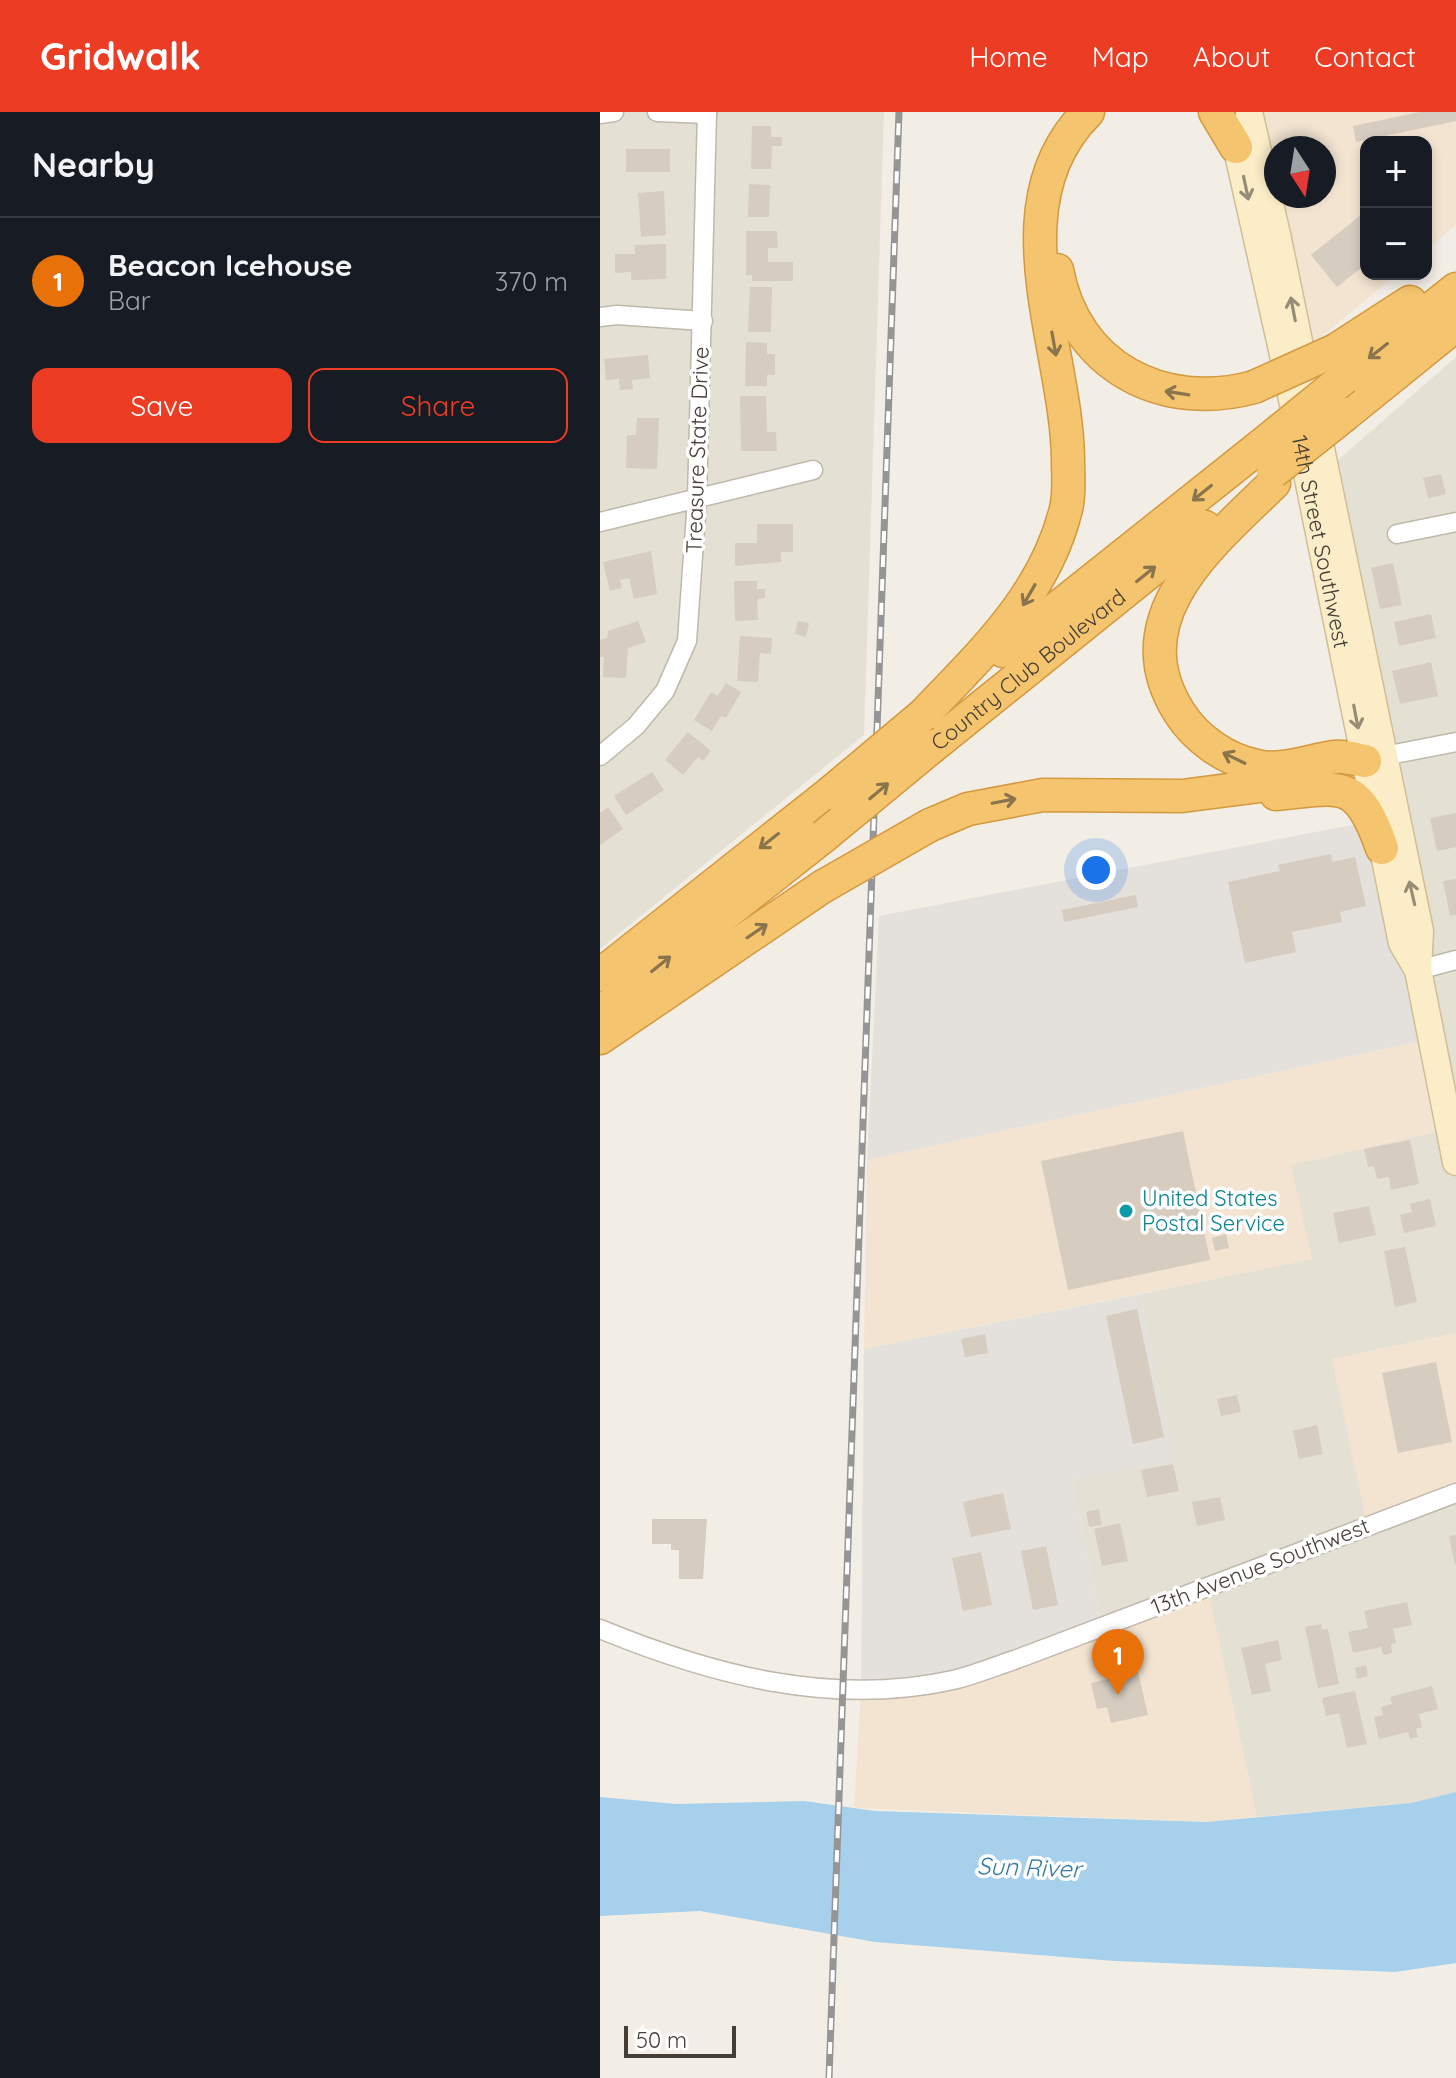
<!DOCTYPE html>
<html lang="en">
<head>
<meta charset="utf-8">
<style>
	:root { --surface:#171b24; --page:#242831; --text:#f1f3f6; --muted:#9ea1a6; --line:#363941; --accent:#ec3c23 }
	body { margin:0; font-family:Quicksand,sans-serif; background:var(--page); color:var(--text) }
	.controls { position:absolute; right:24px; top:24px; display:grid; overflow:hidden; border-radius:16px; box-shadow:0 4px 12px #0003 }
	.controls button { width:72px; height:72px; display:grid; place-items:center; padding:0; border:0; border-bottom:2px solid var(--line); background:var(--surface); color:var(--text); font:40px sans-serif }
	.compass { position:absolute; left:664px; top:24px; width:72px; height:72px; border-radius:50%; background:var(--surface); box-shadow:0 4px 12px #0003; rotate:168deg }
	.scale { position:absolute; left:24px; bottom:20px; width:112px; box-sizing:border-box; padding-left:8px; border:4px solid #443e36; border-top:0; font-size:22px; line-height:28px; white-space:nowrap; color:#443e36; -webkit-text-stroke:6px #fff; paint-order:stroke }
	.you { position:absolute; left:496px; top:758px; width:28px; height:28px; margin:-20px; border:6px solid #fff; border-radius:50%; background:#1a73e8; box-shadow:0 0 0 12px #1a73e833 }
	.badge { display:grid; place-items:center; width:52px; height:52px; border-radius:50%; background:var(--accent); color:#fff; font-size:26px; font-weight:700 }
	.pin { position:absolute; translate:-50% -66px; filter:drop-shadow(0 2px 4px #0008) }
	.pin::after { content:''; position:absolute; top:42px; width:28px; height:24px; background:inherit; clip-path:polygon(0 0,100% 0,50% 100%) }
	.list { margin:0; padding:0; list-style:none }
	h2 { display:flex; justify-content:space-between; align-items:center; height:104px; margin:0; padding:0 32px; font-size:34px }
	h2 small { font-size:26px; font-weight:400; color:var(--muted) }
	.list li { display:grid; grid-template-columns:52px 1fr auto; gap:24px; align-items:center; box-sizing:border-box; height:128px; padding:0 32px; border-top:2px solid var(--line) }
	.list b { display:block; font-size:30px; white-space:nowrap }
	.list p { margin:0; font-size:26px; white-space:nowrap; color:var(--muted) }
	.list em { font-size:26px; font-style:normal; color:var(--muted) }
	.actions { display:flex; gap:16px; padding:24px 32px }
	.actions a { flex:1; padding:18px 0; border:2px solid var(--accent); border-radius:16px; text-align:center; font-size:28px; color:var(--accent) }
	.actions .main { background:var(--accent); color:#fff }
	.map { position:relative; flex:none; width:856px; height:1966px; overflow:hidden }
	header { display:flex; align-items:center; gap:48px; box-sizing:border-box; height:112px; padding:0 40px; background:var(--accent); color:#fff }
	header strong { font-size:38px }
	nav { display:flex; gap:44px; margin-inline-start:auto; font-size:28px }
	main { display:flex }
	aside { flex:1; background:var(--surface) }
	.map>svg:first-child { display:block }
</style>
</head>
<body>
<header>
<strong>Gridwalk</strong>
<nav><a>Home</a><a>Map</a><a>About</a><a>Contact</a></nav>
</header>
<main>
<aside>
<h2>Nearby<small></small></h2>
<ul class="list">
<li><span class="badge" style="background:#e8710a">1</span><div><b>Beacon Icehouse</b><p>Bar</p></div><em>370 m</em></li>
</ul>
<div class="actions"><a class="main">Save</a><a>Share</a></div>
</aside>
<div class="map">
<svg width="856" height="1966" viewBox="0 0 856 1966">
	<rect width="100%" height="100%" fill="#f2eee6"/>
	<!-- residential -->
	<g fill="#e5e0d4">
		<polygon points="0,0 284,0 264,623 0,837"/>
		<polygon points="856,245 856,1221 733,1247 856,1381 856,1680 811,1691 657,1705 607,1475 502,1515 472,1368 574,1347 540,1182 712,1147 690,1053 849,1017 730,355"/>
	</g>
	<!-- commercial -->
	<g fill="#f3e4d2" fill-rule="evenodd">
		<path d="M649,0H856V113L826,138V30H766V162H797L702,241ZM676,36H724V84H676Z"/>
		<polygon points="831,927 849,1017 691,1053 712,1147 264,1237 267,1048"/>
		<polygon points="856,1221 856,1381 767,1414 732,1247"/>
		<polygon points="607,1474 657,1705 607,1710 254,1696 261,1577"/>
	</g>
	<!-- industrial -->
	<g fill="#e4e0db">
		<polygon points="773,709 831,927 267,1048 279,804"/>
		<polygon points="540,1182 575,1348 472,1368 502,1515 417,1547 261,1577 264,1237"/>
	</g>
	<!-- water -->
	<polygon fill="#a6d0eb" points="856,1680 856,1851 795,1860 515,1849 275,1830 100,1799 0,1804 0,1685 76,1692 204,1689 275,1699 607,1710 811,1691"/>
	<!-- building -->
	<g fill="#d6ccbf">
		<polygon points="820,0 856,0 856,9 756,30 753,14"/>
		<polygon points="152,14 171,14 171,25 182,25 182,34 172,34 171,57 151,57"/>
		<rect x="26" y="37" width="44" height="23"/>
		<polygon points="149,72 170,73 169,105 148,105"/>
		<polygon points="64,79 66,123 41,125 38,81"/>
		<polygon points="766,99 766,152 737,175 711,143"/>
		<polygon points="146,119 177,119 178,136 168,136 168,150 193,150 193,169 152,169 152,163 146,163"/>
		<polygon points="66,132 66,167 31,168 31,160 15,161 15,142 35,142 35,133"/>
		<polygon points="150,175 172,175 171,220 148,220"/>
		<polygon points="146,230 167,231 167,242 175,242 175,263 167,263 167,274 145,274"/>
		<polygon points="48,243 50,266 32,268 33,277 20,278 19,267 6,268 4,247"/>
		<polygon points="140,284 166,284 167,320 176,320 177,339 141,339"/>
		<polygon points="37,306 59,306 57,357 26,356 27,323 36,323"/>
		<polygon points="841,362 846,382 828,386 823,366"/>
		<polygon points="157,412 193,412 193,440 181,440 181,450 135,454 135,431 157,431"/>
		<polygon points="51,439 57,482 34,487 29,466 20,468 22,476 10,479 3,450"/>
		<polygon points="793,451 802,493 780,497 771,456"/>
		<polygon points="134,469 157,469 157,477 165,477 165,486 157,487 158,508 135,509"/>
		<polygon points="831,502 836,526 799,534 794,510"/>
		<polygon points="38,509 46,530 28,536 26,566 3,565 4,545 0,545 0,528 7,526 8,519"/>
		<polygon points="198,509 209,511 206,525 195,522"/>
		<polygon points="140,524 172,526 171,542 160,541 158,570 137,569"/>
		<polygon points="831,550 838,584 800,592 792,559"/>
		<polygon points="126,571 141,580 126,606 121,604 112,619 94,608 111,580 118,584"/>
		<polygon points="88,620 111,639 103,649 98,645 83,663 65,648"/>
		<polygon points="52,660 64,678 26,703 14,684"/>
		<polygon points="8,695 23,717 0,733 0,701"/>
		<polygon points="856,701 856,735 837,739 830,706"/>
		<polygon points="731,742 732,750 755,745 766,794 740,800 742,810 692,820 696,840 645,851 628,770 680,759 678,753"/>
		<polygon points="856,767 856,803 850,804 843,769"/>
		<polygon points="536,783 538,795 464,810 462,798"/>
		<polygon points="583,1019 610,1148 468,1178 441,1049"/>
		<polygon points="810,1028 819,1072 791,1078 789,1065 777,1067 774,1054 768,1055 764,1037"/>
		<polygon points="830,1087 836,1114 804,1121 800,1103 812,1100 810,1092"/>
		<polygon points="769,1094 776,1123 739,1131 733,1101"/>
		<polygon points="626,1122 629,1136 615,1139 612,1126"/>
		<polygon points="805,1135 817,1190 795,1195 784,1139"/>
		<polygon points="537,1197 564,1325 533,1332 506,1204"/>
		<polygon points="385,1222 388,1241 365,1245 361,1227"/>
		<polygon points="836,1250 852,1330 798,1341 782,1261"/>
		<polygon points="637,1283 641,1300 621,1304 617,1287"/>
		<polygon points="717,1313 723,1342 699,1347 693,1319"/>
		<polygon points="573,1352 579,1379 547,1385 541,1358"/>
		<polygon points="403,1381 411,1417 371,1425 363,1390"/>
		<polygon points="620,1385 625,1408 597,1414 592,1390"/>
		<polygon points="499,1397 502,1413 489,1415 486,1400"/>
		<polygon points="52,1407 107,1407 103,1467 79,1467 79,1438 71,1438 71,1432 52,1432"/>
		<polygon points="520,1411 528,1449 502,1454 494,1417"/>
		<polygon points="856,1423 856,1452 855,1453 849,1424"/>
		<polygon points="446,1434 458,1493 433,1498 421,1439"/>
		<polygon points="381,1440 392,1493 363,1499 352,1446"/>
		<polygon points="807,1490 812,1513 793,1517 796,1531 791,1532 792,1541 783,1543 781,1535 753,1541 748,1520 768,1516 764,1499"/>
		<polygon points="721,1512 722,1518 728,1517 739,1572 718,1576 705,1515"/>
		<polygon points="678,1528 682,1548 665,1552 671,1579 652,1583 641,1536"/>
		<polygon points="766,1553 768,1564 757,1567 755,1556"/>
		<polygon points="538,1560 548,1603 511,1611 507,1595 497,1597 491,1571"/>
		<polygon points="832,1574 838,1597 819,1602 822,1615 816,1617 818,1625 810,1627 808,1620 779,1627 774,1605 783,1603 781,1595 792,1592 790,1585"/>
		<polygon points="755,1579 767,1632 747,1636 739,1601 726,1604 722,1586"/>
	</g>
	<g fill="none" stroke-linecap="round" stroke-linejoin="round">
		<defs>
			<g id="street">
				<polyline points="57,0 107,2"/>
				<polyline points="0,2 14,0"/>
				<polyline points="0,205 17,203 103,209"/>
				<polyline points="0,410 213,358"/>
				<polyline points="797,422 856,410"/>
				<polyline points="0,644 36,614 65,579 87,529 97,387 107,0"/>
				<polyline points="784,644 856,630"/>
				<polyline points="818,858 856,848"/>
				<path d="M0,1517C112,1563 232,1595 353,1568C374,1563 396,1554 417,1547L856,1381"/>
			</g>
			<g id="secondary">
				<polyline points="649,0 678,127 820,819 818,858 856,1050"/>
				<path id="s1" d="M632,15L682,238L802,831L818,858"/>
			</g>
			<g id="highway">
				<polyline points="615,0 636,35"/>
				<path d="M457,158C475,255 563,300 654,275"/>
				<polyline points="736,238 810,190"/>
				<polyline points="744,266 856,177"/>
				<polyline points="746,302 856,213"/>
				<path d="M674,371C613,431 519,505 579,600C596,627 626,648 657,654C683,660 709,648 735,645C744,644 755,647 765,649"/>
				<polyline points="403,539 663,332"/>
				<path d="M323,603C382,541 445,483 466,397C470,381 468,364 468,348C467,236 394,93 488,0"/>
				<path id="s2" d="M333,634L605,415"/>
				<path d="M676,682C742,676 757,665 782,736"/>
				<polyline points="330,713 368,697 443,683 582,684 697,669"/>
				<polyline points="0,863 230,681"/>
				<polyline points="0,901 224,724"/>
				<polyline points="0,926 222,775"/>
			</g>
		</defs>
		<!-- street casing -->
		<use href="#street" stroke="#bfb8ac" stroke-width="21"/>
		<!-- secondary casing -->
		<use href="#secondary" stroke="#cfbf98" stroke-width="29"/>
		<!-- highway casing -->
		<use href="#highway" stroke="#d3993f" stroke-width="35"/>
		<!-- street -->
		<use href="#street" stroke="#fff" stroke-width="18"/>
		<!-- secondary -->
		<use href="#secondary" stroke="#fbedc7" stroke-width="26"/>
		<!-- highway -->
		<use href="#highway" stroke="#f4c46e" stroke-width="32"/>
		<defs>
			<polyline id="rail" points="229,1966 299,0"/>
		</defs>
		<!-- rail casing -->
		<use href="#rail" stroke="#959595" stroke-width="7"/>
		<!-- rail -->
		<use href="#rail" stroke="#fff" stroke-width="4" stroke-dasharray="12" stroke-linecap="butt"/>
		<defs>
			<g id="highway-bridge">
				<polyline points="654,275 736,238"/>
				<polyline points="663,332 744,266"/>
				<polyline points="673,360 746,302"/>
				<polyline points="230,681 323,603"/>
				<polyline points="224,724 333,634"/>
				<polyline points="222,775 330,713"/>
			</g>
		</defs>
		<!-- highway-bridge casing -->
		<use href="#highway-bridge" stroke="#d3993f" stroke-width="35" stroke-linecap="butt"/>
		<!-- highway-bridge -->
		<use href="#highway-bridge" stroke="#f4c46e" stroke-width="32"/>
	</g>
	<!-- one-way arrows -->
	<defs><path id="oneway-shaft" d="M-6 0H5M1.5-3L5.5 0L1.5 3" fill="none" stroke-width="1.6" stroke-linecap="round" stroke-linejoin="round" transform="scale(2)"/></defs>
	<g stroke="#968d77">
		<use href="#oneway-shaft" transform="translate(646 76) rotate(78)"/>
		<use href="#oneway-shaft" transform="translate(693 197) rotate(-101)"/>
		<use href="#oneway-shaft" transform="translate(756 605) rotate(79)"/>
		<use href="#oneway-shaft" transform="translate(812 781) rotate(-103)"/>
	</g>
	<g stroke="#8a744c">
		<use href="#oneway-shaft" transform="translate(454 232) rotate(80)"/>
		<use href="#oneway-shaft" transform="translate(778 239) rotate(142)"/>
		<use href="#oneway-shaft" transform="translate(577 281) rotate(-171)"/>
		<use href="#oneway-shaft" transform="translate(602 381) rotate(141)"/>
		<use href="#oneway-shaft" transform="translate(546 462) rotate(-39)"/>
		<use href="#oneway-shaft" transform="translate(429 483) rotate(120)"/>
		<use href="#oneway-shaft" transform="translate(634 646) rotate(-154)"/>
		<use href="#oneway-shaft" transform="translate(279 679) rotate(-40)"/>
		<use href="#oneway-shaft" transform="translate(404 689) rotate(-11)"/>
		<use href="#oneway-shaft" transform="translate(169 729) rotate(142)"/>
		<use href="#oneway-shaft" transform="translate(157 819) rotate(-34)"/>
		<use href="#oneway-shaft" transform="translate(61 852) rotate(-39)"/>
	</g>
	<!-- markers -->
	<circle fill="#0f9aa8" stroke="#fff" stroke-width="3" cx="526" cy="1099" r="8"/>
	<g text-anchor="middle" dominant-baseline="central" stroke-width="7" stroke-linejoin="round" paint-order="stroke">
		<!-- street labels -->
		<g font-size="22" fill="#443e36" stroke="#fff">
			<text transform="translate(97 338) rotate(-88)">Treasure State Drive</text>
			<text stroke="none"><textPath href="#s1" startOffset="424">14th Street Southwest</textPath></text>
			<text stroke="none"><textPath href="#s2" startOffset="122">Country Club Boulevard</textPath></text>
			<text transform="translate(660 1454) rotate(-21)">13th Avenue Southwest</text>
		</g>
		<!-- culture labels -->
		<g font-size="22" fill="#0d838f" stroke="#fff" text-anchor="start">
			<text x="542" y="1086">United States<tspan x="542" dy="25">Postal Service</tspan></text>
		</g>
		<!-- water labels -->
		<g font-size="24" font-style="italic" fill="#367ba8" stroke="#fff">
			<text transform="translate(429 1755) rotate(2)">Sun River</text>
		</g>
	</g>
</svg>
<div class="controls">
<button>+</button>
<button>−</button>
</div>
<svg class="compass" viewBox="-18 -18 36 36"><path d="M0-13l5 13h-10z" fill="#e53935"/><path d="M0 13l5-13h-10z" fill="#9ea1a6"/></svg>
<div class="scale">50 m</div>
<div class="you"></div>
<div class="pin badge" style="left:518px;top:1583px;background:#e8710a">1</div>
</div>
</main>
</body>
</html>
